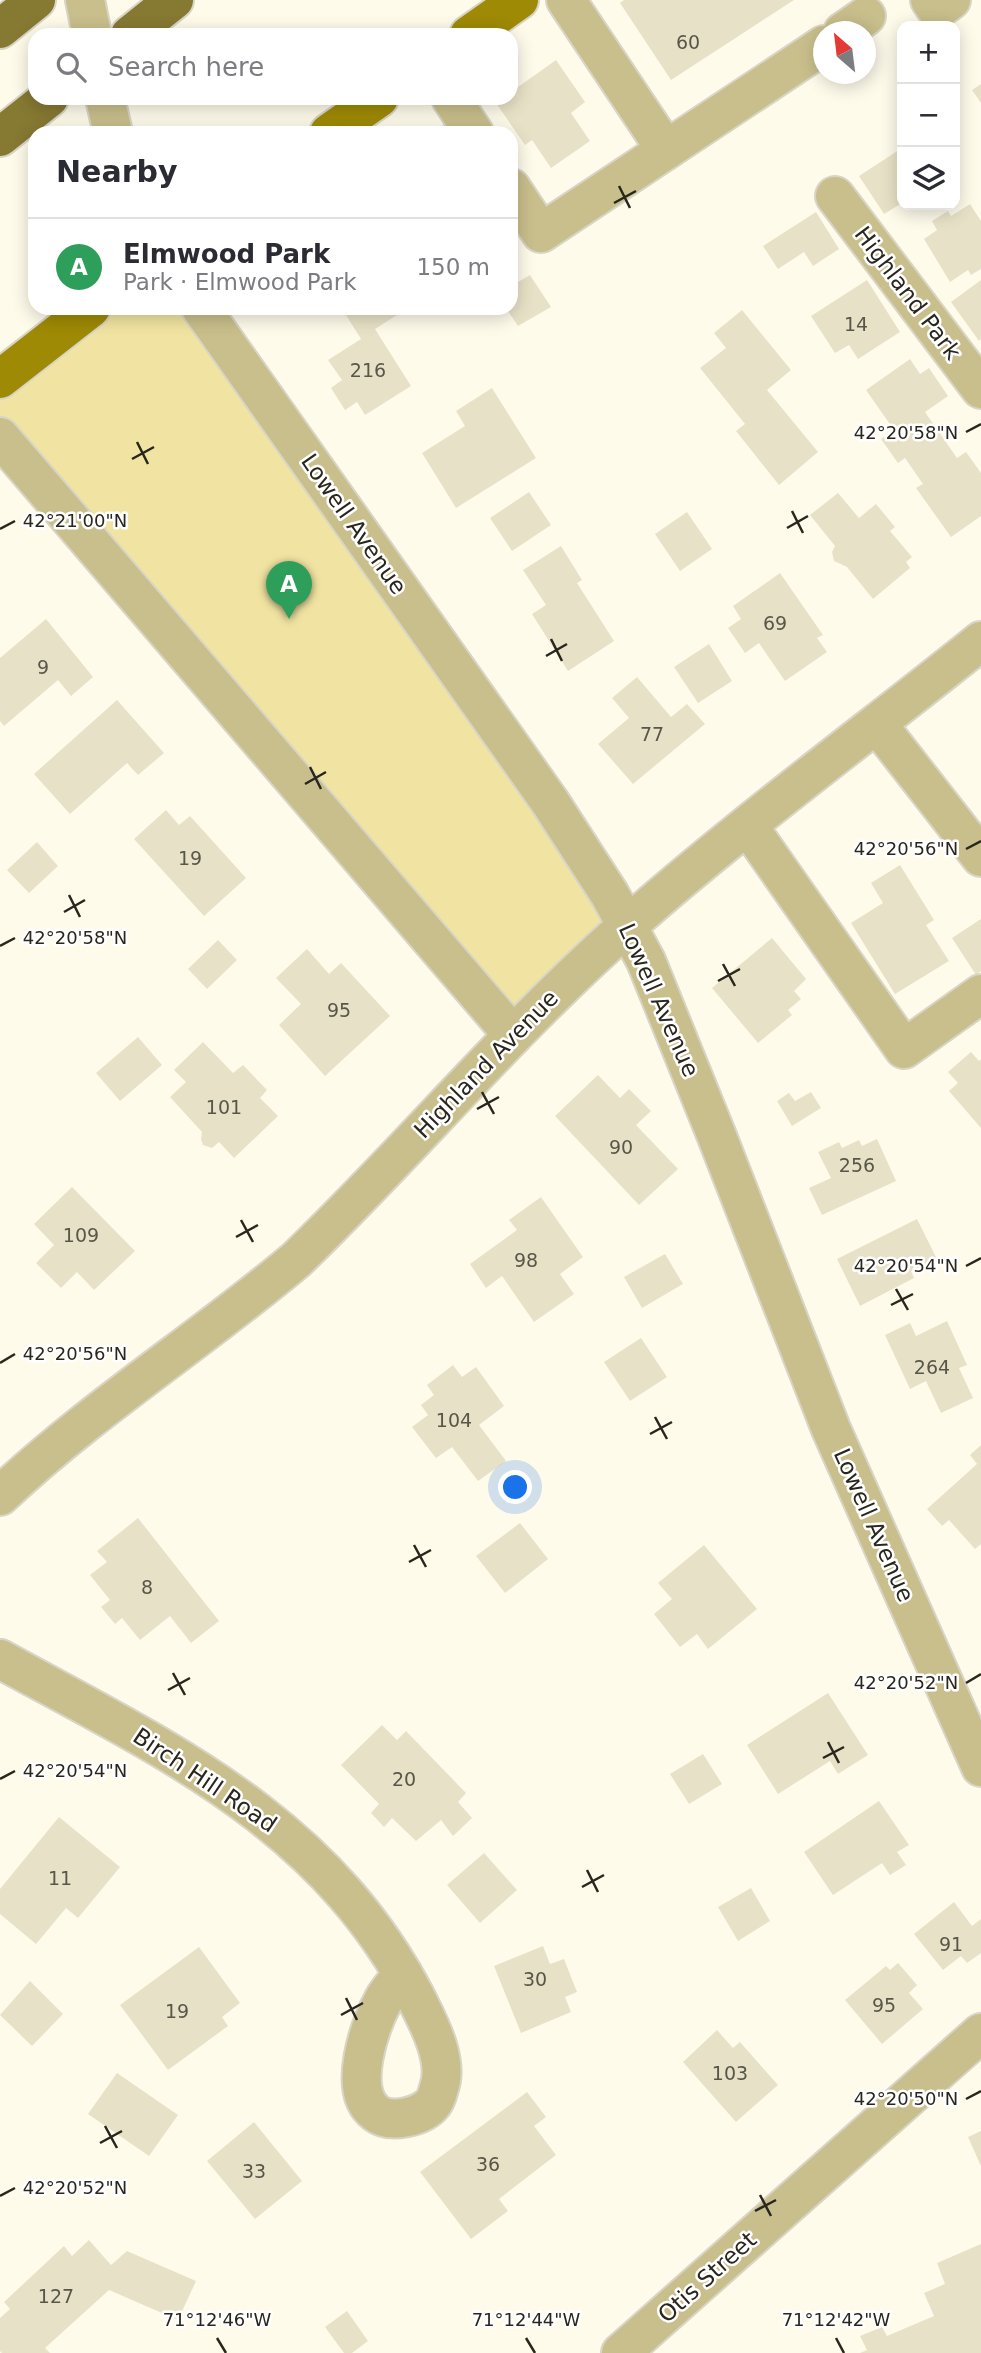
<!DOCTYPE html>
<html lang="en">
<head>
<meta charset="utf-8">
<style>
	:root { --surface:#fff; --page:#f2f2f3; --text:#2b2b33; --muted:#7c7c81; --line:#e1e1e2; --accent:#db2777 }
	body { margin:0; font-family:"DejaVu Sans",sans-serif; background:var(--page); color:var(--text) }
	.controls { position:absolute; right:21px; top:21px; display:grid; overflow:hidden; border-radius:14px; box-shadow:0 4px 18px #0003 }
	.controls button { width:63px; height:63px; display:grid; place-items:center; padding:0; border:0; border-bottom:2px solid var(--line); background:var(--surface); color:var(--text); font:35px sans-serif }
	.compass { position:absolute; left:813px; top:21px; width:63px; height:63px; border-radius:50%; background:var(--surface); box-shadow:0 4px 18px #0003; rotate:332deg }
	.you { position:absolute; left:516px; top:1488px; width:24px; height:24px; margin:-18px; border:5px solid #fff; border-radius:50%; background:#1a73e8; box-shadow:0 0 0 10px #1a73e833 }
	.badge { display:grid; place-items:center; width:46px; height:46px; border-radius:50%; background:var(--accent); color:#fff; font-size:23px; font-weight:700 }
	.pin { position:absolute; translate:-50% -58px; filter:drop-shadow(0 2px 4px #0008) }
	.pin::after { content:''; position:absolute; top:37px; width:24px; height:21px; background:inherit; clip-path:polygon(0 0,100% 0,50% 100%) }
	.list { margin:0; padding:0; list-style:none }
	h2 { display:flex; justify-content:space-between; align-items:center; height:91px; margin:0; padding:0 28px; font-size:30px }
	h2 small { font-size:23px; font-weight:400; color:var(--muted) }
	.list li { display:grid; grid-template-columns:46px 1fr auto; gap:21px; align-items:center; box-sizing:border-box; height:98px; padding:0 28px; border-top:2px solid var(--line) }
	.list b { display:block; font-size:26px; white-space:nowrap }
	.list p { margin:0; font-size:23px; white-space:nowrap; color:var(--muted) }
	.list em { font-size:23px; font-style:normal; color:var(--muted) }
	.icon { flex:none; width:38px; height:38px; fill:none; stroke:currentColor; stroke-width:2; stroke-linecap:round; stroke-linejoin:round }
	.map { position:relative; flex:none; width:981px; height:2353px; overflow:hidden }
	.search { position:absolute; background:var(--surface); box-shadow:0 4px 18px #0003; left:28px; top:28px; width:490px; height:77px; display:flex; align-items:center; gap:18px; box-sizing:border-box; padding:0 24px; border-radius:21px; color:var(--muted); font-size:26px }
	.panel { position:absolute; background:var(--surface); box-shadow:0 4px 18px #0003; left:28px; top:126px; width:490px; height:189px; border-radius:21px }
	.map>svg:first-child { display:block }
</style>
</head>
<body>
<div class="map">
<svg width="981" height="2353" viewBox="0 0 981 2353">
	<rect width="100%" height="100%" fill="#fefbeb"/>
	<!-- green -->
	<polygon fill="#f1e4a2" points="91,308 201,308 627,926 513,1035 0,437 0,379"/>
	<!-- building -->
	<g fill="#e7e2c7">
		<polygon points="624,0 794,0 671,80 620,3"/>
		<polygon points="556,60 585,102 571,113 590,141 551,168 532,140 525,145 496,103 502,98 511,98 511,92"/>
		<polygon points="981,84 981,103 972,90"/>
		<polygon points="446,123 452,133 431,133"/>
		<polygon points="902,148 902,203 884,214 859,176"/>
		<polygon points="970,204 981,221 981,269 971,275 968,270 950,282 924,239 937,230 932,221 948,211 951,216"/>
		<polygon points="816,212 839,249 813,266 804,252 778,269 763,246"/>
		<polygon points="530,275 551,307 518,326 506,308 511,308 511,286"/>
		<polygon points="867,280 900,332 858,359 849,345 835,353 811,316"/>
		<polygon points="981,280 981,339 979,341 951,302"/>
		<polygon points="357,308 392,308 397,315 375,329 411,386 365,415 357,402 345,410 331,388 342,380 328,360 361,339 346,315"/>
		<polygon points="742,310 791,370 767,390 818,452 779,485 736,431 745,424 700,368 726,348 714,333"/>
		<polygon points="910,359 920,374 929,368 948,396 925,412 957,458 966,452 981,473 981,516 951,537 916,488 923,484 905,458 898,463 881,439 894,430 866,390"/>
		<polygon points="492,388 536,458 456,508 422,453 465,426 456,411"/>
		<polygon points="529,492 551,525 512,551 490,518"/>
		<polygon points="838,493 859,518 876,504 895,527 890,531 912,557 906,562 910,568 873,599 847,567 834,561 832,552 835,546 810,515"/>
		<polygon points="687,512 712,549 680,571 655,534"/>
		<polygon points="561,546 582,580 577,583 614,641 568,671 532,614 546,605 523,570"/>
		<polygon points="780,573 823,635 817,638 827,652 785,681 759,643 745,653 728,628 741,619 733,606"/>
		<polygon points="46,619 93,677 71,696 58,680 4,726 0,721 0,658"/>
		<polygon points="709,644 732,681 698,703 674,667"/>
		<polygon points="637,677 671,717 687,704 705,724 633,784 598,744 629,718 612,698"/>
		<polygon points="117,700 164,753 138,775 127,763 70,814 34,774"/>
		<polygon points="166,810 179,825 190,816 246,878 204,916 134,839"/>
		<polygon points="37,842 58,866 29,893 7,870"/>
		<polygon points="900,865 934,920 926,925 949,961 895,994 851,923 883,903 871,883"/>
		<polygon points="981,919 981,971 976,975 952,938"/>
		<polygon points="772,938 806,979 794,991 801,999 788,1010 792,1015 758,1043 712,988"/>
		<polygon points="218,940 237,960 207,989 188,969"/>
		<polygon points="307,949 329,974 341,963 390,1016 325,1076 279,1025 301,1004 276,978"/>
		<polygon points="138,1037 162,1065 120,1101 96,1073"/>
		<polygon points="203,1042 233,1073 243,1065 267,1090 260,1098 278,1116 234,1158 219,1142 212,1148 203,1145 201,1139 202,1132 170,1097 186,1082 174,1070"/>
		<polygon points="971,1052 979,1061 981,1059 981,1128 949,1091 958,1083 948,1072"/>
		<polygon points="598,1075 620,1098 629,1089 651,1111 636,1125 678,1169 639,1205 555,1116"/>
		<polygon points="811,1092 821,1108 792,1126 777,1101 789,1093 795,1101"/>
		<polygon points="877,1139 896,1181 822,1215 809,1188 831,1178 818,1152 839,1142 842,1148 859,1140 862,1146"/>
		<polygon points="72,1187 135,1251 94,1290 77,1272 61,1288 36,1263 54,1245 34,1224"/>
		<polygon points="541,1197 583,1257 560,1274 574,1294 534,1322 502,1276 486,1288 470,1264 517,1230 509,1220"/>
		<polygon points="917,1219 937,1259 911,1271 914,1278 860,1306 837,1259"/>
		<polygon points="665,1254 683,1284 642,1308 624,1277"/>
		<polygon points="947,1321 967,1365 959,1368 973,1398 941,1413 926,1381 910,1389 885,1335 910,1323 916,1336"/>
		<polygon points="641,1338 667,1377 630,1401 604,1362"/>
		<polygon points="453,1365 462,1377 476,1367 504,1406 479,1425 506,1461 478,1481 452,1447 436,1458 412,1427 428,1415 421,1405 434,1395 427,1385"/>
		<polygon points="981,1445 981,1544 975,1549 949,1520 942,1526 927,1509 977,1464 970,1455"/>
		<polygon points="138,1518 219,1621 191,1643 170,1616 140,1640 122,1618 115,1624 101,1607 110,1600 90,1575 107,1562 97,1551"/>
		<polygon points="520,1523 548,1559 505,1593 476,1556"/>
		<polygon points="704,1545 757,1609 708,1649 697,1634 680,1647 654,1614 672,1599 658,1583"/>
		<polygon points="828,1693 868,1755 838,1774 830,1761 778,1794 747,1745"/>
		<polygon points="382,1725 397,1740 406,1731 466,1793 458,1802 472,1818 453,1836 441,1820 416,1841 392,1818 384,1827 371,1813 379,1804 341,1765"/>
		<polygon points="703,1754 722,1784 689,1804 670,1774"/>
		<polygon points="879,1801 909,1845 897,1852 906,1865 890,1875 882,1863 833,1895 804,1852"/>
		<polygon points="59,1817 120,1867 78,1918 66,1908 36,1944 0,1914 0,1889"/>
		<polygon points="484,1853 517,1890 480,1923 447,1885"/>
		<polygon points="751,1888 770,1921 738,1941 718,1907"/>
		<polygon points="954,1902 972,1926 981,1919 981,1953 967,1963 961,1956 943,1970 914,1934"/>
		<polygon points="543,1946 550,1964 564,1959 577,1992 565,1997 571,2012 521,2033 494,1966"/>
		<polygon points="199,1947 240,2003 222,2017 228,2026 168,2070 120,2005"/>
		<polygon points="898,1963 917,1985 909,1993 923,2009 882,2044 845,2000 886,1966 890,1970"/>
		<polygon points="30,1981 63,2014 32,2046 0,2015"/>
		<polygon points="717,2030 733,2048 740,2042 778,2085 736,2122 683,2062"/>
		<polygon points="117,2073 178,2115 149,2156 88,2114"/>
		<polygon points="527,2092 546,2117 534,2126 556,2155 499,2199 508,2211 471,2239 420,2172"/>
		<polygon points="254,2122 302,2181 255,2219 207,2161"/>
		<polygon points="981,2131 981,2166 968,2137"/>
		<polygon points="89,2240 111,2265 127,2251 196,2281 178,2320 109,2290 45,2348 50,2353 2,2353 0,2351 0,2318 10,2309 4,2302 64,2246 72,2256"/>
		<polygon points="981,2244 981,2353 860,2353 867,2350 860,2336 882,2327 887,2336 934,2316 924,2293 945,2284 937,2263"/>
		<polygon points="347,2311 368,2341 352,2353 344,2353 325,2327"/>
	</g>
	<g fill="none" stroke-linecap="round" stroke-linejoin="round">
		<defs>
			<g id="minor">
				<polyline points="85,0 92,35"/>
				<polyline points="566,0 666,150"/>
				<polyline points="930,0 937,10 951,0"/>
				<polyline points="843,32 866,16"/>
				<polyline points="105,98 113,133"/>
				<polyline points="451,98 474,133"/>
				<polyline points="511,188 541,233 824,45"/>
				<polyline points="835,196 981,389"/>
				<polyline points="201,308 550,802 610,895 627,926 646,961 716,1134 831,1429 981,1767"/>
				<polyline points="0,437 513,1035"/>
				<polyline points="877,724 981,857"/>
				<polyline points="748,826 904,1049 981,994"/>
				<path d="M0,1496C92,1409 200,1341 296,1260C409,1151 509,1030 627,926C740,826 863,736 981,641"/>
				<path d="M0,1659C166,1750 324,1821 416,1998C428,2022 449,2060 439,2088C438,2092 436,2100 433,2103C422,2117 390,2124 376,2113C346,2091 370,2025 384,1999C389,1990 397,1982 403,1974"/>
				<polyline points="621,2353 981,2033"/>
			</g>
			<g id="major">
				<polyline points="469,35 519,0"/>
				<polyline points="329,133 379,98"/>
				<polyline points="0,379 91,308"/>
			</g>
			<g id="highway">
				<polyline points="0,29 36,0"/>
				<polyline points="130,35 174,0"/>
				<polyline points="0,137 49,98"/>
			</g>
		</defs>
		<!-- minor casing -->
		<use href="#minor" stroke="#d8d5c6" stroke-width="42"/>
		<!-- major casing -->
		<use href="#major" stroke="#d8d5c6" stroke-width="42"/>
		<!-- highway casing -->
		<use href="#highway" stroke="#d8d5c6" stroke-width="42"/>
		<!-- minor -->
		<use href="#minor" stroke="#c9bf8c" stroke-width="38"/>
		<!-- major -->
		<use href="#major" stroke="#9f8a05" stroke-width="38"/>
		<!-- highway -->
		<use href="#highway" stroke="#867932" stroke-width="38"/>
	</g>
	<!-- ticks -->
	<path fill="none" stroke="#29271d" stroke-width="2.5" d="M619,186L630,208M614,203L636,191M966,432L981,424M137,442L148,464M132,459L154,447M792,511L803,533M787,528L808,516M0,529L15,521M551,639L562,661M546,656L567,644M310,767L321,789M305,784L326,772M966,849L981,841M69,895L80,917M64,912L85,900M0,946L15,938M723,964L735,986M718,981L740,969M482,1092L494,1114M477,1109L499,1097M241,1220L253,1242M236,1237L258,1225M966,1266L981,1258M896,1289L908,1310M891,1305L913,1294M0,1363L15,1354M655,1417L667,1439M650,1434L672,1422M414,1545L426,1567M409,1562L431,1550M173,1673L185,1695M966,1683L981,1674M168,1690L190,1678M828,1742L839,1763M823,1758L844,1747M0,1779L15,1771M587,1870L598,1892M582,1887L604,1875M346,1998L357,2020M341,2015L363,2003M966,2099L981,2091M105,2126L117,2148M100,2143L122,2131M760,2195L771,2216M0,2196L15,2188M755,2211L776,2200M217,2338L226,2353M526,2338L535,2353M836,2338L844,2353"/>
	<g text-anchor="middle" dominant-baseline="central" stroke-width="5" stroke-linejoin="round" paint-order="stroke">
		<!-- number labels -->
		<g font-size="19" fill="#585648">
			<text x="688" y="42">60</text>
			<text x="856" y="324">14</text>
			<text x="368" y="370">216</text>
			<text x="775" y="623">69</text>
			<text x="43" y="667">9</text>
			<text x="652" y="734">77</text>
			<text x="190" y="858">19</text>
			<text x="339" y="1010">95</text>
			<text x="224" y="1107">101</text>
			<text x="621" y="1147">90</text>
			<text x="857" y="1165">256</text>
			<text x="81" y="1235">109</text>
			<text x="526" y="1260">98</text>
			<text x="932" y="1367">264</text>
			<text x="454" y="1420">104</text>
			<text x="147" y="1587">8</text>
			<text x="404" y="1779">20</text>
			<text x="60" y="1878">11</text>
			<text x="951" y="1944">91</text>
			<text x="535" y="1979">30</text>
			<text x="884" y="2005">95</text>
			<text x="177" y="2011">19</text>
			<text x="730" y="2073">103</text>
			<text x="488" y="2164">36</text>
			<text x="254" y="2171">33</text>
			<text x="56" y="2296">127</text>
		</g>
		<!-- street labels -->
		<g font-size="23" fill="#29271d" stroke="#fff">
			<text transform="translate(908 293) rotate(53)">Highland Park</text>
			<text transform="translate(354 524) rotate(55)">Lowell Avenue</text>
			<text transform="translate(659 1000) rotate(66)">Lowell Avenue</text>
			<text transform="translate(486 1064) rotate(-46)">Highland Avenue</text>
			<text transform="translate(874 1525) rotate(66)">Lowell Avenue</text>
			<text transform="translate(205 1780) rotate(34)">Birch Hill Road</text>
			<text transform="translate(707 2277) rotate(-42)">Otis Street</text>
		</g>
	</g>
	<g font-size="18" text-anchor="middle" fill="#29271d" stroke="#fff" stroke-width="5" stroke-linejoin="round" paint-order="stroke">
		<text x="906" y="439">42°20'58"N</text>
		<text x="75" y="527">42°21'00"N</text>
		<text x="906" y="855">42°20'56"N</text>
		<text x="75" y="944">42°20'58"N</text>
		<text x="906" y="1272">42°20'54"N</text>
		<text x="75" y="1360">42°20'56"N</text>
		<text x="906" y="1689">42°20'52"N</text>
		<text x="75" y="1777">42°20'54"N</text>
		<text x="906" y="2105">42°20'50"N</text>
		<text x="75" y="2194">42°20'52"N</text>
		<text x="217" y="2326">71°12'46"W</text>
		<text x="526" y="2326">71°12'44"W</text>
		<text x="836" y="2326">71°12'42"W</text>
	</g>
</svg>
<div class="controls">
<button>+</button>
<button>−</button>
<button><svg class="icon" aria-label="layers" viewBox="0 0 24 24"><path d="M12 4l9 5-9 5-9-5zM3 14l9 5 9-5"/></svg></button>
</div>
<svg class="compass" viewBox="-18 -18 36 36"><path d="M0-13l5 13h-10z" fill="#e53935"/><path d="M0 13l5-13h-10z" fill="#7c7c81"/></svg>
<div class="you"></div>
<div class="pin badge" style="left:289px;top:619px;background:#2e9e5b">A</div>
<div class="search"><svg class="icon" aria-label="search" viewBox="0 0 24 24"><circle cx="10" cy="10" r="6"/><path d="M15 15l6 6"/></svg>Search here</div>
<section class="panel">
<h2>Nearby<small></small></h2>
<ul class="list">
<li><span class="badge" style="background:#2e9e5b">A</span><div><b>Elmwood Park</b><p>Park · Elmwood Park</p></div><em>150 m</em></li>
</ul>
</section>
</div>
</body>
</html>
